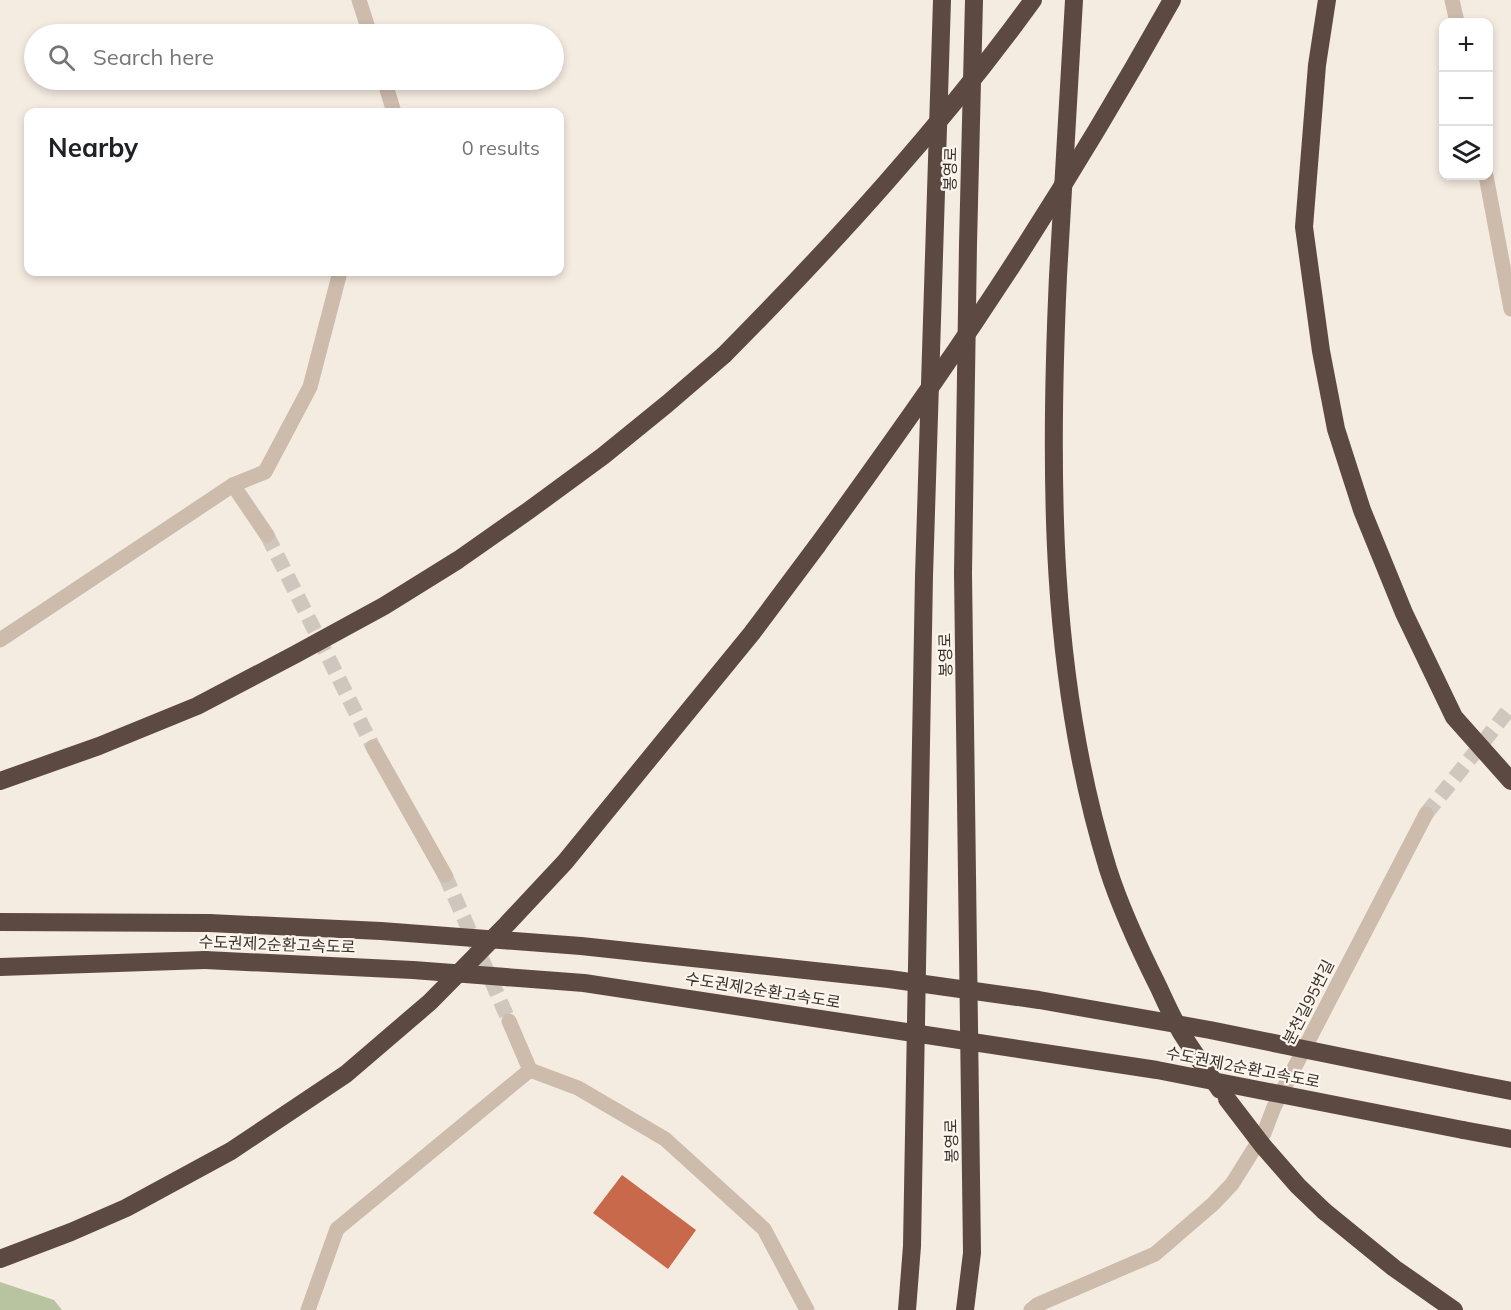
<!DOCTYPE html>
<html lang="en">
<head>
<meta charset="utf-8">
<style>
	:root { --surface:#fff; --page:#f6f6f6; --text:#202124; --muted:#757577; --line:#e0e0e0 }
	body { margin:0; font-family:Mulish,"Noto Sans KR",sans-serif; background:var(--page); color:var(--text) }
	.controls { position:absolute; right:18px; top:18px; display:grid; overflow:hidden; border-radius:12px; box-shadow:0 3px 9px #0003 }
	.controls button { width:54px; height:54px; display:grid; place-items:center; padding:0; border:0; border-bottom:2px solid var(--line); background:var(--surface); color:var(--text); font:30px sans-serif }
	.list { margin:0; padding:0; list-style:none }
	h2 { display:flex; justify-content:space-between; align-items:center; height:78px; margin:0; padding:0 24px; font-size:26px }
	h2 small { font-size:20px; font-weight:400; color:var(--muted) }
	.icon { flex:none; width:33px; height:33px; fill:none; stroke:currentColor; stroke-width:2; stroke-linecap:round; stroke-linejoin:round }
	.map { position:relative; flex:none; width:1511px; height:1310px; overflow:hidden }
	.search { position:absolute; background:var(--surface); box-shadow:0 3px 9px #0003; left:24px; top:24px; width:540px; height:66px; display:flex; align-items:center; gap:15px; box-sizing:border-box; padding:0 21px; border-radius:33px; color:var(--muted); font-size:22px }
	.panel { position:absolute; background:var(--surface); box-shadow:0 3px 9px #0003; left:24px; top:108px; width:540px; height:168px; border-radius:12px }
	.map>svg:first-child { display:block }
</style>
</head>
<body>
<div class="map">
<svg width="1511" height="1310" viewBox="0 0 1511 1310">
	<rect width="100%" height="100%" fill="#f4ebe1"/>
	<!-- green -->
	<polygon fill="#b8c4a0" points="0,1282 54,1300 62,1310 0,1310"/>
	<!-- building -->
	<polygon fill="#c8694b" points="622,1175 696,1230 668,1269 593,1213"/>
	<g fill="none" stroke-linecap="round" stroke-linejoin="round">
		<!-- minor-tunnel -->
		<g stroke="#cfc6bd" stroke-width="15" stroke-dasharray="15 8" stroke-linecap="butt">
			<polyline points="267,535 373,747"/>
			<polyline points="1426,814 1511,707"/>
			<polyline points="445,875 509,1021"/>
		</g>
		<!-- minor -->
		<g stroke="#cdbbac" stroke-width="15">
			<polyline points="359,0 370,34"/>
			<polyline points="1452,0 1457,22"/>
			<polyline points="384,80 394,112"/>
			<polyline points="1486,176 1511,309"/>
			<polyline points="267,535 233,485 265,472 310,387 340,272"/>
			<polyline points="0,640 233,485"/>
			<polyline points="373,747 445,875"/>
			<polyline points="509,1021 530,1070 578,1088 665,1139 764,1229 807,1310"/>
			<polyline points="308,1310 337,1229 530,1070"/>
			<polyline points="1031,1310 1037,1305 1155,1254 1213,1204 1232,1184 1264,1133 1274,1107 1426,814"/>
		</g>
		<!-- highway -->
		<g stroke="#5c4a42" stroke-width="18">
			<path d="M1074,0C1068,92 1063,184 1058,276C1049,474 1049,678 1108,869C1121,910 1140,950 1159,988C1166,1003 1173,1019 1182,1034C1194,1053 1207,1071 1220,1090"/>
			<polyline points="1327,0 1317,65 1304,227 1321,351 1336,429 1362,510 1404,613 1454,717 1511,781"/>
			<polyline points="0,781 99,746 197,706 296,654 384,606 458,560 528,511 603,456 667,404 724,355"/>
			<polyline points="0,922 209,923"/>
			<polyline points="0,967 205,960"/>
			<polyline points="1470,1083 1511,1091"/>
			<polyline points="1463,1130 1511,1139"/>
			<polyline points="1324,1211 1394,1268 1454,1310"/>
			<polyline points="0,1259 71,1232 126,1208 231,1151 346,1074 430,1002 507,924 565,862 752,633 817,546"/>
			<polyline points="907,1310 912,1246 924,576 942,0"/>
			<polyline points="965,1310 972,1253 963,573 968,244 974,0"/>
		</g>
		<!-- highway-bridge -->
		<g stroke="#5c4a42" stroke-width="18">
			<path d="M724,355C835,243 941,127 1033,0"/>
			<path d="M817,546C857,491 897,435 936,379C1021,257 1099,130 1172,0"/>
			<polyline points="209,923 381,931 581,946 889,979 1039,1000 1210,1030 1470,1083"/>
			<polyline points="205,960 413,970 584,983 1157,1070 1463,1130"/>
			<polyline points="1227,1099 1263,1146 1298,1186 1324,1211"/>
		</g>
	</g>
	<g text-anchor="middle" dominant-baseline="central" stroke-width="4.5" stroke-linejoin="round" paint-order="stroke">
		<!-- street labels -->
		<g font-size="16" fill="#3b302b" stroke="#fbf5ee">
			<text transform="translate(950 169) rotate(-89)">봉영로</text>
			<text transform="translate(945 655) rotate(-91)">봉영로</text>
			<text transform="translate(277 944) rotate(2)">수도권제2순환고속도로</text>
			<text transform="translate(763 990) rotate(9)">수도권제2순환고속도로</text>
			<text transform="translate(1308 1002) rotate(-63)">분천길95번길</text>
			<text transform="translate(1243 1067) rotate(11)">수도권제2순환고속도로</text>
			<text transform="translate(951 1141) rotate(-91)">봉영로</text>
		</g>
	</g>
</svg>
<div class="controls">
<button>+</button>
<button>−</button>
<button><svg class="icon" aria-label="layers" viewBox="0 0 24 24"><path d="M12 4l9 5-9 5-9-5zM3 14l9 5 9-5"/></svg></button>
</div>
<div class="search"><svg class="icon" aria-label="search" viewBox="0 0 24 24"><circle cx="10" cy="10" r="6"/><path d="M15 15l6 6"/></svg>Search here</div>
<section class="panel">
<h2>Nearby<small>0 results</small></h2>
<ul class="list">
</ul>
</section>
</div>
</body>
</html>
